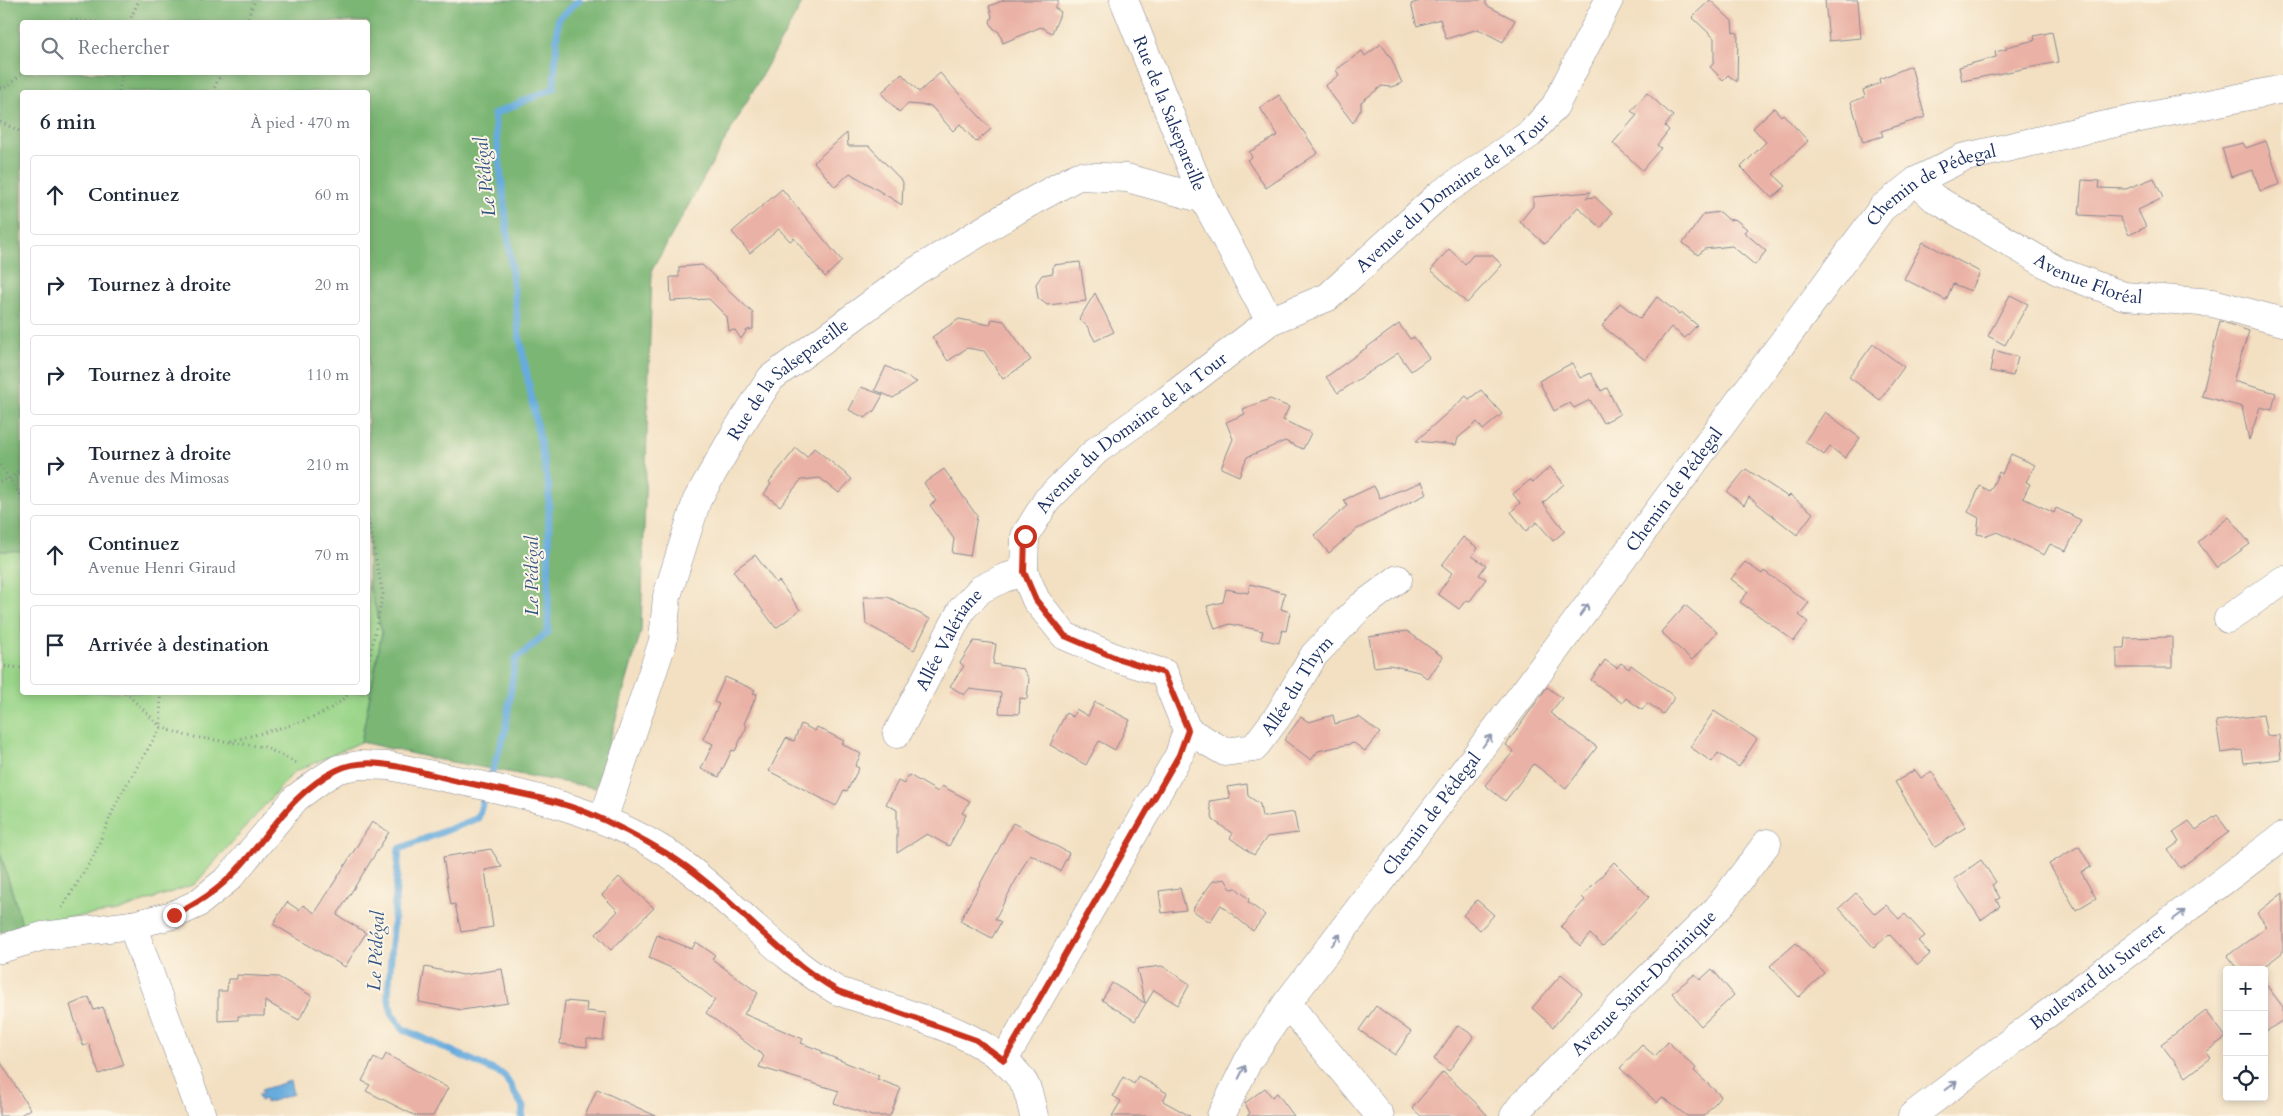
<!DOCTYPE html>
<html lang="fr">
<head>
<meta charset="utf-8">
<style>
	:root { --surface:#fff; --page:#f6f6f7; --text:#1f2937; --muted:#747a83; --line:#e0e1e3 }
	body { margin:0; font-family:Cardo,serif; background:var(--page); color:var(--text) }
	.controls { position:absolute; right:15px; bottom:15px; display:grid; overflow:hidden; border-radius:5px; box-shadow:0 2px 8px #0003 }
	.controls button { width:45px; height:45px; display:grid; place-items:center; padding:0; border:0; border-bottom:1px solid var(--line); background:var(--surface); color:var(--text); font:25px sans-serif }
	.stop { position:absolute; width:15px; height:15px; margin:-11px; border:4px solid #c8321e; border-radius:50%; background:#fff }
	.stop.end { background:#c8321e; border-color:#fff; box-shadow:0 1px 5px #0008 }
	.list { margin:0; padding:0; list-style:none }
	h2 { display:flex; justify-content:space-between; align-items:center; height:65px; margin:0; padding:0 20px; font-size:21px }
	h2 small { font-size:16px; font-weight:400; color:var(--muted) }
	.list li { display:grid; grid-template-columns:32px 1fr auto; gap:15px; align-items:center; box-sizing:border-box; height:80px; margin:0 10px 10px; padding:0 10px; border:1px solid var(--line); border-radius:5px }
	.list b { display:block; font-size:19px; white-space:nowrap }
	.list p { margin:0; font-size:16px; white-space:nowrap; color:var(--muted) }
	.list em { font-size:16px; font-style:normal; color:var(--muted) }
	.icon { flex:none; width:28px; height:28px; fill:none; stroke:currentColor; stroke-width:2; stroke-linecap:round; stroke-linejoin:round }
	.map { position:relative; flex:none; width:2283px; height:1116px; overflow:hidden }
	.search { position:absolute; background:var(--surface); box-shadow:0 2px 8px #0003; left:20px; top:20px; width:350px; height:55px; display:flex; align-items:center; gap:12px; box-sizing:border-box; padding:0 18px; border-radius:5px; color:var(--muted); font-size:19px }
	.panel { position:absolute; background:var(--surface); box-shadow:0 2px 8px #0003; left:20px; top:90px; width:350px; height:605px; border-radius:5px }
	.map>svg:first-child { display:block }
</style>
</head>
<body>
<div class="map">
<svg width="2283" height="1116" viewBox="0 0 2283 1116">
	<rect width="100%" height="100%" fill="#fcf5e5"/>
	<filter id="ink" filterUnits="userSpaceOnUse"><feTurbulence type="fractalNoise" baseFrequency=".02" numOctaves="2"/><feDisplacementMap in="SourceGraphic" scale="10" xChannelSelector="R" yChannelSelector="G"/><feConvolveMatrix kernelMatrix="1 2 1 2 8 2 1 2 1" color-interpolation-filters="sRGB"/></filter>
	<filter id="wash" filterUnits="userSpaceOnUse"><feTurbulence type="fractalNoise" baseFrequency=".0096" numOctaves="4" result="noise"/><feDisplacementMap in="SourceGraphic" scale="20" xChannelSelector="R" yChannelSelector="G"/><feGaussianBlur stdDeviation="1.12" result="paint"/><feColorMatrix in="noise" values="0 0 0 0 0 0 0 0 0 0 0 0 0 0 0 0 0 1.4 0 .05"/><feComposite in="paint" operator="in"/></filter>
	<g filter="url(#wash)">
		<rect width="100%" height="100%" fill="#f3e0c2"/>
		<!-- green -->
		<polygon fill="#9ad589" stroke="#5a8274" points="0,551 22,552 22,692 368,692 368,582 382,632 361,742 294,772 195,884 117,911 22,924 0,852"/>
		<!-- forest -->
		<g fill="#7bb675" stroke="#4b726a" fill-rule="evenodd">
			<path d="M0,0H804L652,270L641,631L596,788L435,759L361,742L382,632L368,582V92H22V552L0,551ZM22,22H368V72H22Z"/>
			<polygon points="0,852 22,924 0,933"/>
		</g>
		<!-- water -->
		<polygon fill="#67acdd" stroke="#416e9e" points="290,1081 293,1094 266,1103 265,1099 260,1101 258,1095 263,1094 261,1090"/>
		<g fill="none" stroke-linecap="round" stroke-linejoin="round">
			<!-- stream -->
			<g stroke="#67acdd" stroke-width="7">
				<polyline points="489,781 505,732 515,660 548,632 549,488 519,334 494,114 554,88 558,19 579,0"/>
				<polyline points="486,791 478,818 399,849 388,996 392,1014 403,1029 504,1075 523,1107 522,1116"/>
			</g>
		</g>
		<g id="blocks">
			<!-- building -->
			<g fill="#eab2a6">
				<polygon points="1005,0 1059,0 1055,8 1061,12 1052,33 1041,27 1003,43 999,32 993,28 990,22 992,16 989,6"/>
				<polygon points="1423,0 1486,0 1486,5 1515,20 1503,42 1478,29 1446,39 1440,19 1417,26 1411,4"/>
				<polygon points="1710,0 1732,21 1733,32 1738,33 1737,82 1728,75 1723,80 1710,67 1714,63 1714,38 1692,17"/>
				<polygon points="1825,0 1858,0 1861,38 1829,41"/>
				<polygon points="2052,32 2058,62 1962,81 1959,67 1996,57 1995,52 2007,49 2006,47 2035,40 2034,36"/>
				<polygon points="1381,44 1391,58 1402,83 1391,87 1382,86 1361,102 1361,109 1353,123 1325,86 1339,75 1336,70 1362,51 1365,56"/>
				<polygon points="1911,66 1925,117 1881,131 1883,136 1863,142 1851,102 1865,97 1863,90 1880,83 1879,79"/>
				<polygon points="940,73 991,129 976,142 960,124 953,131 931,106 908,104 899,112 881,93 902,74 919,92"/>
				<polygon points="1647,93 1673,116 1665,126 1669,130 1657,145 1661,148 1642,170 1613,143 1637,115 1631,111"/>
				<polygon points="1279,95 1318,153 1266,188 1247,160 1252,157 1249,152 1278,135 1260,108"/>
				<polygon points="1774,108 1781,116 1783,114 1808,141 1773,174 1786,186 1772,198 1741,167 1766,142 1753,128"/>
				<polygon points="847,133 848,146 869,146 903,182 902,205 850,173 835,187 814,162"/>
				<polygon points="2266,141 2280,184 2260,191 2253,170 2231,177 2222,148 2243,143 2246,148"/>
				<polygon points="2154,178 2163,198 2138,210 2146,227 2129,235 2120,217 2079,215 2082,180 2100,181 2099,188 2126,189"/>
				<polygon points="782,189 842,261 825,277 794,238 790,241 779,229 750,253 732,232"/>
				<polygon points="1591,192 1586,198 1595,197 1612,213 1601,228 1578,207 1545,244 1520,222 1533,206 1533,197"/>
				<polygon points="1720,212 1729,220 1735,219 1747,229 1744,232 1766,251 1755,265 1732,246 1704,249 1698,255 1683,243 1704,214"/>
				<polygon points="1923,242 1980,272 1971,291 1953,284 1946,300 1904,279"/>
				<polygon points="1449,249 1465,264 1473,255 1492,255 1502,265 1467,303 1431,270"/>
				<polygon points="1080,262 1086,301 1047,305 1038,298 1036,284 1042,275 1053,273 1053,265"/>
				<polygon points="702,265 753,313 753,329 747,330 741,339 735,330 729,331 727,317 709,299 671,301 670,277 679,277 679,267"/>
				<polygon points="1095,293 1114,332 1095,341 1087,326 1079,319"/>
				<polygon points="2010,295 2028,304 2005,345 1988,336"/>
				<polygon points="1657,297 1679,314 1681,312 1697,325 1685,338 1671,327 1645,360 1602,326 1620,303 1640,319"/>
				<polygon points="959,319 990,325 992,319 1004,321 1031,360 1003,379 984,351 967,348 948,361 932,337"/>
				<polygon points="2220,321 2249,331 2233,381 2276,393 2272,410 2260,407 2249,440 2242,407 2202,396"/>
				<polygon points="1399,324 1410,339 1414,337 1429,358 1411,371 1398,353 1338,393 1326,377"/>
				<polygon points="1873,344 1904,367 1880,400 1849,377"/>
				<polygon points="1994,350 2018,357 2013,376 1990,371"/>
				<polygon points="1572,363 1580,378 1591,373 1601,391 1607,388 1620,414 1603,423 1590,400 1574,408 1570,403 1554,411 1539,381"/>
				<polygon points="886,366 917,382 893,398 875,390"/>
				<polygon points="861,387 883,395 874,411 865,418 849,410"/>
				<polygon points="1481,390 1502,414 1483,430 1477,422 1458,438 1456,445 1416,441 1466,396 1469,399"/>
				<polygon points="1270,399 1289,407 1283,420 1311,433 1303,449 1285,441 1247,457 1239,476 1221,468 1233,439 1226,422 1245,414 1243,409"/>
				<polygon points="1825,412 1860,438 1845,458 1830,447 1824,455 1805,441"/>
				<polygon points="796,448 807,457 814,448 852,479 839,493 820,478 801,480 780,506 764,494 771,484 769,482"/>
				<polygon points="2011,454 2035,465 2026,482 2030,484 2023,498 2054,513 2056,508 2081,520 2066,551 2050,544 2044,555 1997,532 1987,536 1977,534 1979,518 1968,512 1980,486 1990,491 1999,472 2002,474"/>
				<polygon points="1550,467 1564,484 1543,503 1565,531 1553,541 1537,522 1526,531 1511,512 1520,503 1513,494 1530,480 1533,482"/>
				<polygon points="944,469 977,516 970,556 952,553 954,539 930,505 936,501 924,483"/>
				<polygon points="1746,469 1788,497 1790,495 1813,513 1797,535 1749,497 1744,505 1727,492"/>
				<polygon points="1422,482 1427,494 1357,529 1329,553 1314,535 1347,506 1344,500 1374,486 1380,498"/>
				<polygon points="2229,517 2250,544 2217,568 2198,542"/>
				<polygon points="1463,537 1478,548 1472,556 1486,565 1479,575 1486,579 1470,601 1466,600 1459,609 1438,594 1452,573 1442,565"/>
				<polygon points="755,555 776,583 779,581 800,610 776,628 733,571"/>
				<polygon points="1745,562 1762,574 1764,571 1809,603 1799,615 1808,622 1794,641 1740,602 1748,592 1731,579"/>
				<polygon points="1250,584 1285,593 1281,609 1290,612 1286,631 1282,630 1279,643 1261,639 1263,631 1230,624 1215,629 1207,606 1223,602 1226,589 1248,593"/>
				<polygon points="864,597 888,597 930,619 914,650 866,624"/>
				<polygon points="1685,605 1717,632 1692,660 1661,632"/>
				<polygon points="1407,631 1443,657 1428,679 1419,672 1390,665 1374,667 1369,637"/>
				<polygon points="2172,637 2172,668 2117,668 2117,648 2124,648 2125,638"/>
				<polygon points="974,641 996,644 993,664 1023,669 1029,679 1027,699 1020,698 1019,714 999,713 1001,693 969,689 964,695 950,686 964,666 960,663"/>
				<polygon points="1605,660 1617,668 1621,663 1629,669 1631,665 1675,697 1663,714 1648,703 1642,710 1626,698 1622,703 1591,680"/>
				<polygon points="725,677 755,690 753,693 757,694 744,724 747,726 735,751 732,750 719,777 701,769 713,744 703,739 719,704 714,702"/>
				<polygon points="1547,687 1562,698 1550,713 1597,747 1566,789 1534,764 1505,801 1485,785 1514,751 1506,745"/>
				<polygon points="1095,702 1130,720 1115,750 1099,741 1086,765 1050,745 1066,713 1073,717 1076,709 1088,716"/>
				<polygon points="1714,711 1757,739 1739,767 1718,753 1712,762 1690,747"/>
				<polygon points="1333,715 1335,724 1359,717 1380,733 1365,751 1354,743 1318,751 1311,760 1284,740 1301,717 1309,722"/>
				<polygon points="2263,715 2267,736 2279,735 2281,759 2244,763 2242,750 2221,753 2216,721"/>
				<polygon points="801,724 815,731 817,727 844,741 842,744 861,754 855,766 859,768 847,791 844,790 836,806 769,771 786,738 794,741"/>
				<polygon points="1915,770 1921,778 1932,772 1966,827 1935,847 1895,782"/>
				<polygon points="909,775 938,792 942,786 970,801 962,813 966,815 949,846 927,834 897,853 897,810 886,804 898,781 904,784"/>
				<polygon points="1247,784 1248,796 1260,804 1262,817 1294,812 1298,833 1267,837 1254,855 1230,838 1233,834 1213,820 1209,801 1230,798 1227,787"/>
				<polygon points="2217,815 2229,832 2180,868 2168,850 2179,842 2173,832 2189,821 2196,830"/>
				<polygon points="372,822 389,832 337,915 366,933 345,967 273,924 287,902 299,910 303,905 315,913"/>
				<polygon points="1013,823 1069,853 1060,871 1030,854 995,919 1001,922 992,938 960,921"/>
				<polygon points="2079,846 2091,867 2081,872 2096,898 2076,910 2049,864"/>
				<polygon points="491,849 502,867 485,870 493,927 461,932 455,904 451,905 443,857"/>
				<polygon points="1981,860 1996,882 1992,885 2000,898 1996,900 2000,906 1981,920 1954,879"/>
				<polygon points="1614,862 1649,897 1603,946 1590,934 1580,946 1561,926 1585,900 1582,897"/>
				<polygon points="619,877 654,908 611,950 596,934 618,911 602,895"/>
				<polygon points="1225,879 1231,889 1236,888 1249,899 1248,902 1265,915 1253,931 1221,905 1210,922 1192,910 1213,881"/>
				<polygon points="1180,888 1186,910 1162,913 1159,891"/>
				<polygon points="1856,893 1875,914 1886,905 1899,919 1905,914 1925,936 1918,941 1930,954 1918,965 1889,934 1874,948 1839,908"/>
				<polygon points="2283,893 2283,952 2260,970 2238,970 2227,956 2267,927 2257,913"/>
				<polygon points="1477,900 1494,915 1480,930 1463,915"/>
				<polygon points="657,935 692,949 696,942 715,955 712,959 758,993 744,1014 803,1039 801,1043 822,1051 822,1053 879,1076 877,1079 901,1088 890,1116 872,1116 834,1103 839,1091 759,1067 764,1056 706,1013 715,1000 678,971 649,958"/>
				<polygon points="1796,943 1824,973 1799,997 1770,966"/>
				<polygon points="1162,966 1190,984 1178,1005 1154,990 1135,1021 1102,1000 1112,983 1145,1003 1137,969"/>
				<polygon points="425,967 463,975 502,969 508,1003 462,1010 419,1002"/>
				<polygon points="1712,969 1734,995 1701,1026 1672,993 1695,974 1700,980"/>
				<polygon points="237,975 278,977 312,996 299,1020 265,1001 264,1016 238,1016 238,1020 218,1021 218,991 227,991 228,979 237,979"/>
				<polygon points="1561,975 1582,993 1553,1027 1532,1008"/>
				<polygon points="2264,982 2283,1007 2283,1020 2264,1033"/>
				<polygon points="89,997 94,1010 103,1007 124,1065 99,1074 89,1044 83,1046 70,1005"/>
				<polygon points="565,1001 587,1003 586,1011 606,1013 603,1040 587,1039 587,1047 560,1044"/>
				<polygon points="1376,1006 1411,1032 1395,1055 1359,1030"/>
				<polygon points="2206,1011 2226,1037 2206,1052 2211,1058 2186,1077 2161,1044"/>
				<polygon points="1458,1025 1474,1036 1449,1071 1434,1059"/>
				<polygon points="1668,1042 1696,1068 1694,1071 1721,1096 1704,1116 1687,1116 1662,1097 1657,1103 1620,1068 1642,1045 1655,1056"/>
				<polygon points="386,1054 448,1088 433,1116 416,1116 366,1091 370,1085 362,1081 374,1058 382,1062"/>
				<polygon points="0,1061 30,1109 19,1116 0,1116"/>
				<polygon points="1443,1072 1475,1102 1488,1116 1421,1116 1412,1108"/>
				<polygon points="1138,1076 1167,1093 1163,1101 1190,1116 1112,1116 1121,1101 1113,1096 1123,1077 1134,1084"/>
				<polygon points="1265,1088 1272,1097 1277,1093 1294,1116 1247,1116 1250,1113 1245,1103"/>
				<polygon points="597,1089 656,1116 585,1116"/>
			</g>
		</g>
	</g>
	<g filter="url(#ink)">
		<use href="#blocks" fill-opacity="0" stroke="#878890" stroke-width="1"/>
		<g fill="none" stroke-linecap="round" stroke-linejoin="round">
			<defs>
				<g id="minor">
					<path id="s1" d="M1124,0L1204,199L1270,321"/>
					<path id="s2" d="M1916,181L1934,198L2058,271L2124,296L2213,303L2283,322"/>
					<polyline points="2228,619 2283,580"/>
					<path id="s3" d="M1187,730L1225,752L1254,748L1278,716L1314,655L1359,608L1398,579"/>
					<path id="s4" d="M897,734L962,609L981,589L1004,578L1024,572"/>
					<path id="s5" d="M603,820L663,641L667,596L697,500L737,430L771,378L916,271L1020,208L1078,176L1127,178L1204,199"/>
					<polyline points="132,925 202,1116"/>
					<polyline points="1287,1003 1380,1116"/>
					<path id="s6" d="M1004,1060L1179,755L1187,730L1164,673L1116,658L1065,636L1036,600L1024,572L1025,536L1047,500L1097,450L1167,400L1270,321L1328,297L1439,195L1530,134L1555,106L1609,0"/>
					<path id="s7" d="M1221,1116L1248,1061L1287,1003L1522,695L1882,208L1916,181L1962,158L2115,123L2283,89"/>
					<path id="s8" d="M1514,1116L1521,1106L1718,908L1767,843"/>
					<path id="s9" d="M1912,1116L2283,836"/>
				</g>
				<path id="tertiary" d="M0,949L43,936L132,925L173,915L197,904L229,878L296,798L322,779L338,769L359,765L390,766C484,787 586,800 667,853C728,894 774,955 838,991C894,1011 987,1030 1022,1080C1029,1089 1031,1105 1034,1116"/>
			</defs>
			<!-- minor casing -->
			<use href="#minor" stroke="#878890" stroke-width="29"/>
			<!-- tertiary casing -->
			<use href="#tertiary" stroke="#878890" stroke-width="29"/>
			<!-- path -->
			<g stroke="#878890" stroke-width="3" stroke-dasharray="1 4" stroke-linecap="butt">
				<polyline points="67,22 69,20 97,22"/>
				<polyline points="129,22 139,0"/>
				<polyline points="246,22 255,0"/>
				<polyline points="0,88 7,87 23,72"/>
				<polyline points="119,92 122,72"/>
				<polyline points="212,92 222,72"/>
				<polyline points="0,122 22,132"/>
				<polyline points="0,465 22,497"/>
				<polyline points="0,481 10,479 22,467"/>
				<polyline points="368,520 383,594 368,665"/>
				<polyline points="0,666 22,668"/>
				<polyline points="125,692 161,727 187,736 264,747 299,764"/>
				<path d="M231,741C262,732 331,720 349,692"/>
				<polyline points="62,908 93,857 118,799 161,727 160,692"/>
			</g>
			<!-- minor -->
			<use href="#minor" stroke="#fff" stroke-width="28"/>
			<!-- tertiary -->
			<use href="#tertiary" stroke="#fff" stroke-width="28"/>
		</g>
		<!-- one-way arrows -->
		<defs><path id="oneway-shaft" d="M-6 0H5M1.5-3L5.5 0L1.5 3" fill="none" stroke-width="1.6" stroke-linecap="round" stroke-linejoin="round" transform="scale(1.25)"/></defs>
		<g stroke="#8d97ae">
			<use href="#oneway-shaft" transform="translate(1584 610) rotate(-54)"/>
			<use href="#oneway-shaft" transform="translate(1487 741) rotate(-53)"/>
			<use href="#oneway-shaft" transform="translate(2179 915) rotate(-37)"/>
			<use href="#oneway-shaft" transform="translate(1336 940) rotate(-53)"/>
			<use href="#oneway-shaft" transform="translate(1242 1072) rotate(-63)"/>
			<use href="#oneway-shaft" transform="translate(1951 1086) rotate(-37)"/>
		</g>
	</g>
	<g fill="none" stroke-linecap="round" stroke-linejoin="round" filter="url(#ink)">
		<!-- route -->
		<path stroke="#c8321e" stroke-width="6" d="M174,915C194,905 213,894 229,878C266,842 289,793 337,770C370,754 414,771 446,778C490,789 547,796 588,813C614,824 641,838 666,853C729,891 773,954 838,991L976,1040L1004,1060L1179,755L1188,730L1164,673L1116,658L1065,636L1036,600L1024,572L1025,536"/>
	</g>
	<g text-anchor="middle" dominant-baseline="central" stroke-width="4" stroke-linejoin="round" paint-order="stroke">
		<!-- street labels -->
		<g font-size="18" fill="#1b2f5e" stroke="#fcf5e5">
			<text stroke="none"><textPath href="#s1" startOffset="122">Rue de la Salsepareille</textPath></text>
			<text stroke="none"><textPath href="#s7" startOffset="1179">Chemin de Pédegal</textPath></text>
			<text stroke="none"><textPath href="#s6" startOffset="1212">Avenue du Domaine de la Tour</textPath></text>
			<text stroke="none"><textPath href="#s2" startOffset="200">Avenue Floréal</textPath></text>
			<text stroke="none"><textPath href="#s5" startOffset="488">Rue de la Salsepareille</textPath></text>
			<text stroke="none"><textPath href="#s6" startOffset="808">Avenue du Domaine de la Tour</textPath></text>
			<text stroke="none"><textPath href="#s7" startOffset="774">Chemin de Pédegal</textPath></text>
			<text stroke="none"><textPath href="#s4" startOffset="108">Allée Valériane</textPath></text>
			<text stroke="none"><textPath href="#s3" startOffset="149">Allée du Thym</textPath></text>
			<text stroke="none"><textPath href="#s7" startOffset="369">Chemin de Pédegal</textPath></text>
			<text stroke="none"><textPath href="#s9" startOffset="232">Boulevard du Suveret</textPath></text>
			<text stroke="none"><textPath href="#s8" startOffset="186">Avenue Saint-Dominique</textPath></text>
		</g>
		<!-- water labels -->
		<g font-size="19" font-style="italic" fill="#325484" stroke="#fcf5e5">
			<text transform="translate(485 177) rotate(-96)">Le Pédégal</text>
			<text transform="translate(532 576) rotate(-90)">Le Pédégal</text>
			<text transform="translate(376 951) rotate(-87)">Le Pédégal</text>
		</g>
	</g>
</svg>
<div class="controls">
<button>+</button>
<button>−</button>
<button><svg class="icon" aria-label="locate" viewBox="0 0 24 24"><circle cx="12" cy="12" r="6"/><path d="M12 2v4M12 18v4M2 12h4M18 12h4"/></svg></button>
</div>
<div class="stop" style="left:1025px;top:536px"></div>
<div class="stop end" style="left:174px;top:915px"></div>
<div class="search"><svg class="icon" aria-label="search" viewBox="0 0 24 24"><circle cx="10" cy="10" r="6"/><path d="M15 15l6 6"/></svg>Rechercher</div>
<section class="panel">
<h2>6 min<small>À pied · 470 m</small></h2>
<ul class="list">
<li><svg class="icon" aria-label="ahead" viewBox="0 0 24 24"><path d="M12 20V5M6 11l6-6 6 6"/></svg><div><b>Continuez</b></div><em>60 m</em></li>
<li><svg class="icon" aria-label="right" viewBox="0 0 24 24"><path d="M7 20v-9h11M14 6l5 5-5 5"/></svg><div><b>Tournez à droite</b></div><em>20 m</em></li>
<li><svg class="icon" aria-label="right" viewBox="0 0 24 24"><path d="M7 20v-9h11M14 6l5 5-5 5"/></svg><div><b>Tournez à droite</b></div><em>110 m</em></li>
<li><svg class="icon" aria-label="right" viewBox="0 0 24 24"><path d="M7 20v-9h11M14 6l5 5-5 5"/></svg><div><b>Tournez à droite</b><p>Avenue des Mimosas</p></div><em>210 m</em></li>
<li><svg class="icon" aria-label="ahead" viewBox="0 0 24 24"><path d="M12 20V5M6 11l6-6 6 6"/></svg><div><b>Continuez</b><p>Avenue Henri Giraud</p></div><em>70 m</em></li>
<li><svg class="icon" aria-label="arrive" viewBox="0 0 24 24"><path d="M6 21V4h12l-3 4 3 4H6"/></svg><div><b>Arrivée à destination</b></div></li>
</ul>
</section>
</div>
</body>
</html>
